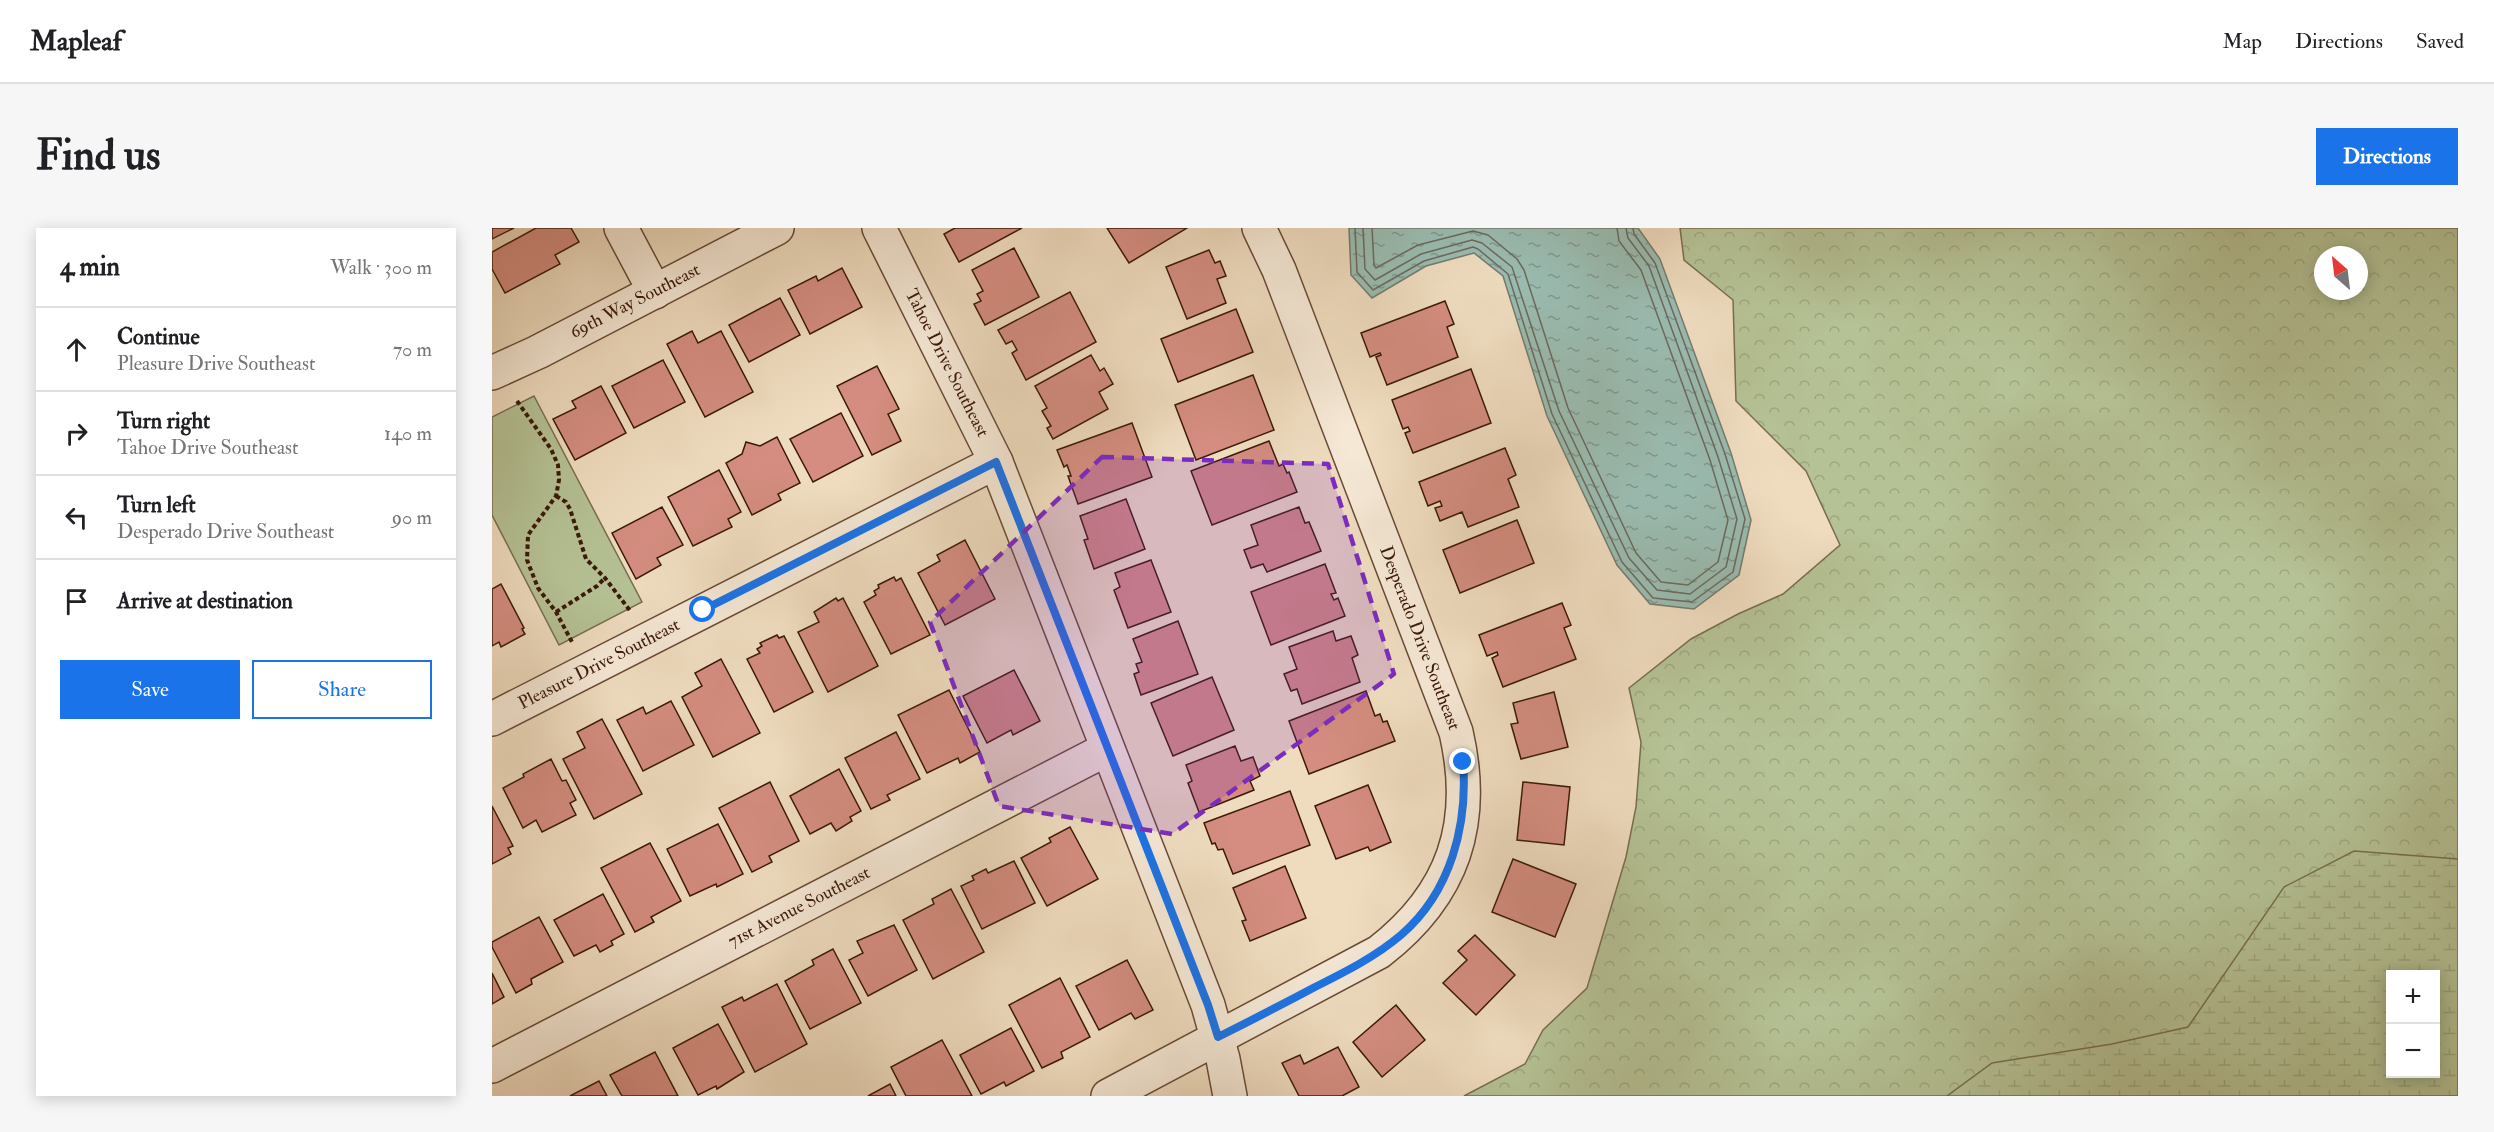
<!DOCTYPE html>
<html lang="en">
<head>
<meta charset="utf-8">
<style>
	:root { --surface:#fff; --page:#f6f6f6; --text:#202124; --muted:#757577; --line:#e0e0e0; --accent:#1a73e8 }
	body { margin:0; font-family:"IM FELL Double Pica",serif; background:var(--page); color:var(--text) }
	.controls { position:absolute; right:18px; bottom:18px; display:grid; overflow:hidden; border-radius:0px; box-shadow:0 3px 15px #0003 }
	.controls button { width:54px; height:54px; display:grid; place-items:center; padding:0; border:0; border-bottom:2px solid var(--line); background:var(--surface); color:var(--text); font:30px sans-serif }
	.compass { position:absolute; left:1822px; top:18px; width:54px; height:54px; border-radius:50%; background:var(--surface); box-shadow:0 3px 15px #0003; rotate:332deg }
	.stop { position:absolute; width:18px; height:18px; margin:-14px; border:4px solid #1a73e8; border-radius:50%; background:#fff }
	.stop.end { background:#1a73e8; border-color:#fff; box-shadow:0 2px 6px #0008 }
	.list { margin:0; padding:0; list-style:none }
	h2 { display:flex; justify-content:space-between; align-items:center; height:78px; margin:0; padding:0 24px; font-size:26px }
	h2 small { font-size:20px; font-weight:400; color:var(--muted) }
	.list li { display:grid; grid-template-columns:39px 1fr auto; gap:18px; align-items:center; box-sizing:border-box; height:84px; padding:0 24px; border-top:2px solid var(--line) }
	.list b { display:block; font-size:22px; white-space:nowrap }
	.list p { margin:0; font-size:20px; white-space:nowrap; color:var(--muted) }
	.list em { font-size:20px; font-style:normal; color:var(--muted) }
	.actions { display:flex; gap:12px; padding:18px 24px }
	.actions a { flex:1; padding:14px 0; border:2px solid var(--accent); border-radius:0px; text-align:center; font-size:21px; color:var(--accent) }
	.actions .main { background:var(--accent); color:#fff }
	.icon { flex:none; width:33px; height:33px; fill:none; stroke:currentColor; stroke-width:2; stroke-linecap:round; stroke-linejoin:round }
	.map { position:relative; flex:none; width:1966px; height:868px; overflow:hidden; border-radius:0px }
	header { display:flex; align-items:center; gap:36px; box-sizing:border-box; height:84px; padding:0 30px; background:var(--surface); border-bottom:2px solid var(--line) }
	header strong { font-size:28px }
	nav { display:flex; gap:33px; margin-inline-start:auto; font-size:21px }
	.intro { display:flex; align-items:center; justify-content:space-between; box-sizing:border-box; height:144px; padding:0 36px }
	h1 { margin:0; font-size:42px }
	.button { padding:15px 27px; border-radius:0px; background:var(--accent); color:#fff; font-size:21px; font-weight:700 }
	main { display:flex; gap:36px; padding:0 36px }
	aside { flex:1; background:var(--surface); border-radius:0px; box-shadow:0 3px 15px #0003 }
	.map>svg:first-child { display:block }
</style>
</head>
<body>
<header>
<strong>Mapleaf</strong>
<nav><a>Map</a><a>Directions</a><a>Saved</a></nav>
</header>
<div class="intro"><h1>Find us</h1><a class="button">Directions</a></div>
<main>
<aside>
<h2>4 min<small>Walk · 300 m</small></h2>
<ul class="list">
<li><svg class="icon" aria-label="ahead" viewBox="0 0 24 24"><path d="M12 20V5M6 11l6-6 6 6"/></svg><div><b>Continue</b><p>Pleasure Drive Southeast</p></div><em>70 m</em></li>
<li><svg class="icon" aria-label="right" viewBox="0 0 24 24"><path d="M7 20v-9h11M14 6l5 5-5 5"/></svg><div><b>Turn right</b><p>Tahoe Drive Southeast</p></div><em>140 m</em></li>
<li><svg class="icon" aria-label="left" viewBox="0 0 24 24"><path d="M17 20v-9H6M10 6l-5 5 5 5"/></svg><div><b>Turn left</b><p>Desperado Drive Southeast</p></div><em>90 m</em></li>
<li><svg class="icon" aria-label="arrive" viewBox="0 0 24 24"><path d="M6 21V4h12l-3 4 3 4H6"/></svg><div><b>Arrive at destination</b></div></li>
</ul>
<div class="actions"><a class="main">Save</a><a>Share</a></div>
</aside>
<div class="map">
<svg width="1966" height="868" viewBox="0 0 1966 868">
	<defs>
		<pattern id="forest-crowns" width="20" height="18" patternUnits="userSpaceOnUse" patternTransform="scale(1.5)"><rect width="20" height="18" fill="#b5c295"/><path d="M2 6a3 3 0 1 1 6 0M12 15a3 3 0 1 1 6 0" fill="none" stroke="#9da67f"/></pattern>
		<pattern id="wetland-marsh" width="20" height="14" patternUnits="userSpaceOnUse" patternTransform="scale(1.5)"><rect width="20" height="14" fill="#b5c295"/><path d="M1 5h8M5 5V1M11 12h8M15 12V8" fill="none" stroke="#9da67f"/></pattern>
		<pattern id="water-ripples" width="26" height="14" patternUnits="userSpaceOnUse" patternTransform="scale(1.5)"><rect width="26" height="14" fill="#9abcb1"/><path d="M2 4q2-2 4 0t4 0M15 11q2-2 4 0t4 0" fill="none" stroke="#7f988e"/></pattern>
	</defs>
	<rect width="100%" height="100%" fill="#efdcbf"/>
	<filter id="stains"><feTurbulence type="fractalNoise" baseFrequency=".00333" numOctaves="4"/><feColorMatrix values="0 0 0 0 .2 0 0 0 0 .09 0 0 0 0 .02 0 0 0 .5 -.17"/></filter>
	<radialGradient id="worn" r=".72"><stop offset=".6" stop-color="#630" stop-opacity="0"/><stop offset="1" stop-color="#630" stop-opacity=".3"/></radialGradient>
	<!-- green -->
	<polygon fill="#b5c295" stroke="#786e4f" stroke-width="1.5" points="42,168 150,374 67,417 0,287 0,189"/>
	<!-- forest -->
	<path fill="url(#forest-crowns)" stroke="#786e4f" stroke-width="1.5" fill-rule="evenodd" d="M1188,0H1966V868H972L1033,836L1051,802L1095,760L1134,629L1144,579L1149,514L1137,460L1199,411L1246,386L1291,366L1348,317L1314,243L1244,173L1241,72L1192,32ZM1831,27H1867V63H1831ZM1898,746H1944V846H1898Z"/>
	<!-- wetland -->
	<path fill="url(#wetland-marsh)" stroke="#786e4f" stroke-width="1.5" fill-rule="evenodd" d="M1862,623L1966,631V868H1455L1500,835L1620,816L1696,799L1792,659ZM1898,746H1944V846H1898Z"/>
	<!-- water -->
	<polygon fill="url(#water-ripples)" stroke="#747b6e" stroke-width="1.5" points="857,0 1146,0 1168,31 1239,225 1259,292 1247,347 1202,381 1158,376 1125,337 1055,188 1011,48 982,25 934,38 880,70 859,47"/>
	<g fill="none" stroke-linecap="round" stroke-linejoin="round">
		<!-- shore -->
		<g stroke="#6a6a5d" stroke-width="1.5">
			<polyline points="863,0 865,44 881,62 932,33 981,19 986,21 1016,46 1060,186 1130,334 1161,370 1200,374 1241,344 1253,291 1233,226 1163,35 1142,6 1141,0"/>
			<polyline points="871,0 873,41 883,52 929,26 980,12 990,15 1020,39 1067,183 1137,330 1165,362 1198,366 1234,339 1245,291 1226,229 1157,38 1136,10 1134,0"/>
			<polyline points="880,0 882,37 884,40 926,17 981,3 996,7 1025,31 1032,42 1076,180 1144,325 1169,354 1196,357 1226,334 1236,292 1218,232 1149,42 1127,13 1125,0"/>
		</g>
	</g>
	<!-- building -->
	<g fill="#d48d80" stroke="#3b1909" stroke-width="1.5">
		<polygon points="0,0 22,0 0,11"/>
		<polygon points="44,0 79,0 87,14 63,27 68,36 13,65 0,41 0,24"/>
		<polygon points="463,0 530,0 467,34 452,6"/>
		<polygon points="615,0 695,0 637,35"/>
		<polygon points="522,20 547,69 493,97 482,76 489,73 485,66 491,63 480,42"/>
		<polygon points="717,22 723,35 728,33 734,48 725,51 734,75 695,91 674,39"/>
		<polygon points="350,40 370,79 318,106 296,62 324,48 326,53"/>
		<polygon points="578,64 604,114 534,152 520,125 525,122 520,113 514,116 506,102"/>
		<polygon points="288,70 308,107 257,134 237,97"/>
		<polygon points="953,73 962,96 955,99 966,129 895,157 884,129 889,127 888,125 878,129 869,105"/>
		<polygon points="744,81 761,124 686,154 669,111"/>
		<polygon points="200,103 206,115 229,103 261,164 213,189 175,116"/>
		<polygon points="599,127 608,143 612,140 621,156 607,164 616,181 561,211 555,200 559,198 550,183 555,180 543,158"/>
		<polygon points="171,132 193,174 142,200 120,158"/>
		<polygon points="385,138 407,181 396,186 409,213 380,227 345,158"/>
		<polygon points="979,141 999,195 921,225 913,205 918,203 916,199 911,201 900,172"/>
		<polygon points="761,147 782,202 704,232 683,177"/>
		<polygon points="109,158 134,205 83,232 61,191 84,180 80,173"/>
		<polygon points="349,185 371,228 321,254 298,211"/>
		<polygon points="640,195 660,249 586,276 576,248 579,248 575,237 572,239 565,222"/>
		<polygon points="285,209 308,255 286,266 289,272 260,287 234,235 250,226 254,214 268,218"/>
		<polygon points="777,213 787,238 791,236 795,245 797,244 805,264 720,297 699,243"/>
		<polygon points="1013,220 1024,247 1016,251 1027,279 976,299 970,284 948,293 943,280 950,278 948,273 936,278 927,254"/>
		<polygon points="227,242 249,284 236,291 240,299 201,318 176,269"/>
		<polygon points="634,271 653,321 602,341 592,312 596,311 588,288"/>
		<polygon points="170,279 191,317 165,330 169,337 144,351 120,305"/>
		<polygon points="807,279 813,295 817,294 829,323 775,344 771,336 759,340 752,322 766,317 759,297"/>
		<polygon points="1025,292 1042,335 968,365 951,322"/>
		<polygon points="473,312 503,371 453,397 426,345 448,333 445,327"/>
		<polygon points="659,332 679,384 636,400 622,362 628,359 623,345"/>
		<polygon points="833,336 844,365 839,366 842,372 846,370 853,388 779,417 759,364"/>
		<polygon points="402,349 404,353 409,350 438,407 399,426 372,374 384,367 382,363 387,360 386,357"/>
		<polygon points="9,356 32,400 30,401 33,406 9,419 7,414 0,418 0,361"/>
		<polygon points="344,370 346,373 351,370 386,438 336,464 306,404 327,394 322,384"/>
		<polygon points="1070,375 1079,397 1072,400 1084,431 1011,459 1000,430 1006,427 1005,424 995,428 987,407"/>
		<polygon points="686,393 706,446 649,467 642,446 647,444 644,436 650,434 641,411"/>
		<polygon points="841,403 844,413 859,408 866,427 860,430 868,454 810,476 805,461 799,463 792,446 805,441 797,419"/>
		<polygon points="285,407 287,410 292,408 321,464 282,484 255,431 268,425 265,421 270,418 268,415"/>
		<polygon points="229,431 268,505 221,529 190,469 210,458 203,445"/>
		<polygon points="522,442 548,493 521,507 519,502 495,515 471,468"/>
		<polygon points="720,449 742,502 681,528 659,475"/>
		<polygon points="457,462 488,524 468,535 466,530 435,545 406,487"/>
		<polygon points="874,463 883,488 888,486 891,494 895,493 903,513 817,546 797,493"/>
		<polygon points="1062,464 1076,519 1029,531 1019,496 1026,495 1021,475"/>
		<polygon points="179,473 202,517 151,543 125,492 151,479 154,486"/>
		<polygon points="110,491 150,566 102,591 71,531 93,520 85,504"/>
		<polygon points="404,504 428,551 395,567 398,572 379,581 353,530"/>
		<polygon points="743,518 749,533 761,529 768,548 758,553 762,562 707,584 696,555 700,553 694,537"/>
		<polygon points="59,531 70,553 74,552 84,572 78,575 84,587 50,604 44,592 31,600 11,560 32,549 31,546"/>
		<polygon points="347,541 369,583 358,589 360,593 344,603 339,595 318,606 298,568"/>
		<polygon points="278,554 307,613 277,628 280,634 260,644 227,580"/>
		<polygon points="1031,554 1078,559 1072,617 1025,612"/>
		<polygon points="876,557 899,614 878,623 876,619 844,631 823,578"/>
		<polygon points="798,563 818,617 741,646 731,621 726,622 723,615 720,616 712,595"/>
		<polygon points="0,578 21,618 16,620 19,626 0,636"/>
		<polygon points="226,596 251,646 225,659 224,656 198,668 175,621"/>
		<polygon points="578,599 606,651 555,678 529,630 559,614 557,610"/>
		<polygon points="158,615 189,673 159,689 162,694 143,704 109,640"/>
		<polygon points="1021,631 1084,656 1063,709 1000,684"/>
		<polygon points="522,633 543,675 490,701 469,658 482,652 480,648 494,641 496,645"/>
		<polygon points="793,638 814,690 758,713 750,693 754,692 741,660"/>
		<polygon points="459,661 492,724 441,751 411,692 442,676 440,671"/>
		<polygon points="111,666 132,706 119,713 121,717 108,724 104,717 82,728 62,692"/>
		<polygon points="47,689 71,734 39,751 40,756 24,765 0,719 0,714"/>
		<polygon points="402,697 425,742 376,768 357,732 371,725 365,713"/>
		<polygon points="983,707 1023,747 984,787 951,755 975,732 966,723"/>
		<polygon points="341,721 369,775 318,801 293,753 322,737 320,732"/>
		<polygon points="635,732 661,782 643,791 639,785 607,802 584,758"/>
		<polygon points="0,745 12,769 0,776"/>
		<polygon points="568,750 598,809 569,824 571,830 550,840 517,777"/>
		<polygon points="285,756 315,816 263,844 230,779 250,769 252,773"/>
		<polygon points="904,777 933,812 890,849 861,814"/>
		<polygon points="226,796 252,844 225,861 224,858 206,867 181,820"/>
		<polygon points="519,800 542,843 514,858 512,854 489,866 468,827"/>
		<polygon points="450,812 480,868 414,868 399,839"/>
		<polygon points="846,819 867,859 850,868 807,868 790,835 808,827 812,836"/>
		<polygon points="163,824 186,868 130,868 118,847"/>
		<polygon points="107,853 115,868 78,868"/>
		<polygon points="398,856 404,868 376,868"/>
	</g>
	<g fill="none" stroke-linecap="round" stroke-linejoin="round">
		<defs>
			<g id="minor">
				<polyline points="129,0 163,64"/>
				<polyline points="387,0 504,234 716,777 731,831 738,868"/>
				<polyline points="0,145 46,124 285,0"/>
				<polyline points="0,491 504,234"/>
				<polyline points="0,838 615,521"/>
				<path d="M616,868L887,724C962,666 985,595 964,504L787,42L767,0"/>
			</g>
		</defs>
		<!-- minor casing -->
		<use href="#minor" stroke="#684a36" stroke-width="36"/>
		<!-- path -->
		<g stroke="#3b1909" stroke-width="4" stroke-dasharray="4.5 3" stroke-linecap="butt">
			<polyline points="25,173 59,221 66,237 67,252 64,268 36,307 35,332 46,360 64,384 80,414"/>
			<polyline points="64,268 74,274 78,281 94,331 113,350 139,384"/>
			<polyline points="64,384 105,358 113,350"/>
		</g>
		<!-- minor -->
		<use href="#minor" stroke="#f5e8d5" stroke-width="33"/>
	</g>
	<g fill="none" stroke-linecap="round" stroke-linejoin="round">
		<!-- route -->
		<path stroke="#1a73e8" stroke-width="8" d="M211,382L504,234L716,777L726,809C758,793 791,776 823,759C853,744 883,729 909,707C959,664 976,597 971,534"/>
	</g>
	<!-- marked area -->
	<path fill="#7b2cbf" fill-opacity="0.2" stroke="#7b2cbf" stroke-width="4.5" stroke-dasharray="12 8" stroke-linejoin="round" d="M610,229L836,236L902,446L680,606L507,578L438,394Z"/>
	<g text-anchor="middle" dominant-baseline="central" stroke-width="4.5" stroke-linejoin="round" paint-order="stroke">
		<!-- street labels -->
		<g font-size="18" fill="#3b1909" stroke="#f5e8d5">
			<text transform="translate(143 73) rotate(-27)">69th Way Southeast</text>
			<text transform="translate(455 135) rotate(63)">Tahoe Drive Southeast</text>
			<text transform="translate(928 410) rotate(69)">Desperado Drive Southeast</text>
			<text transform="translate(107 436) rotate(-27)">Pleasure Drive Southeast</text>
			<text transform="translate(307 679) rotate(-27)">71st Avenue Southeast</text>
		</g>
	</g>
	<rect width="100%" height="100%" filter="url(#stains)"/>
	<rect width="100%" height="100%" fill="url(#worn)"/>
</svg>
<div class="controls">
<button>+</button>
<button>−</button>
</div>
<svg class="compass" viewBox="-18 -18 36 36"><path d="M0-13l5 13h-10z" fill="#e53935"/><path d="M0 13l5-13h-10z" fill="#757577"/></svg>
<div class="stop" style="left:211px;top:382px"></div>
<div class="stop end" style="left:971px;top:534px"></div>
</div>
</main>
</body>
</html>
